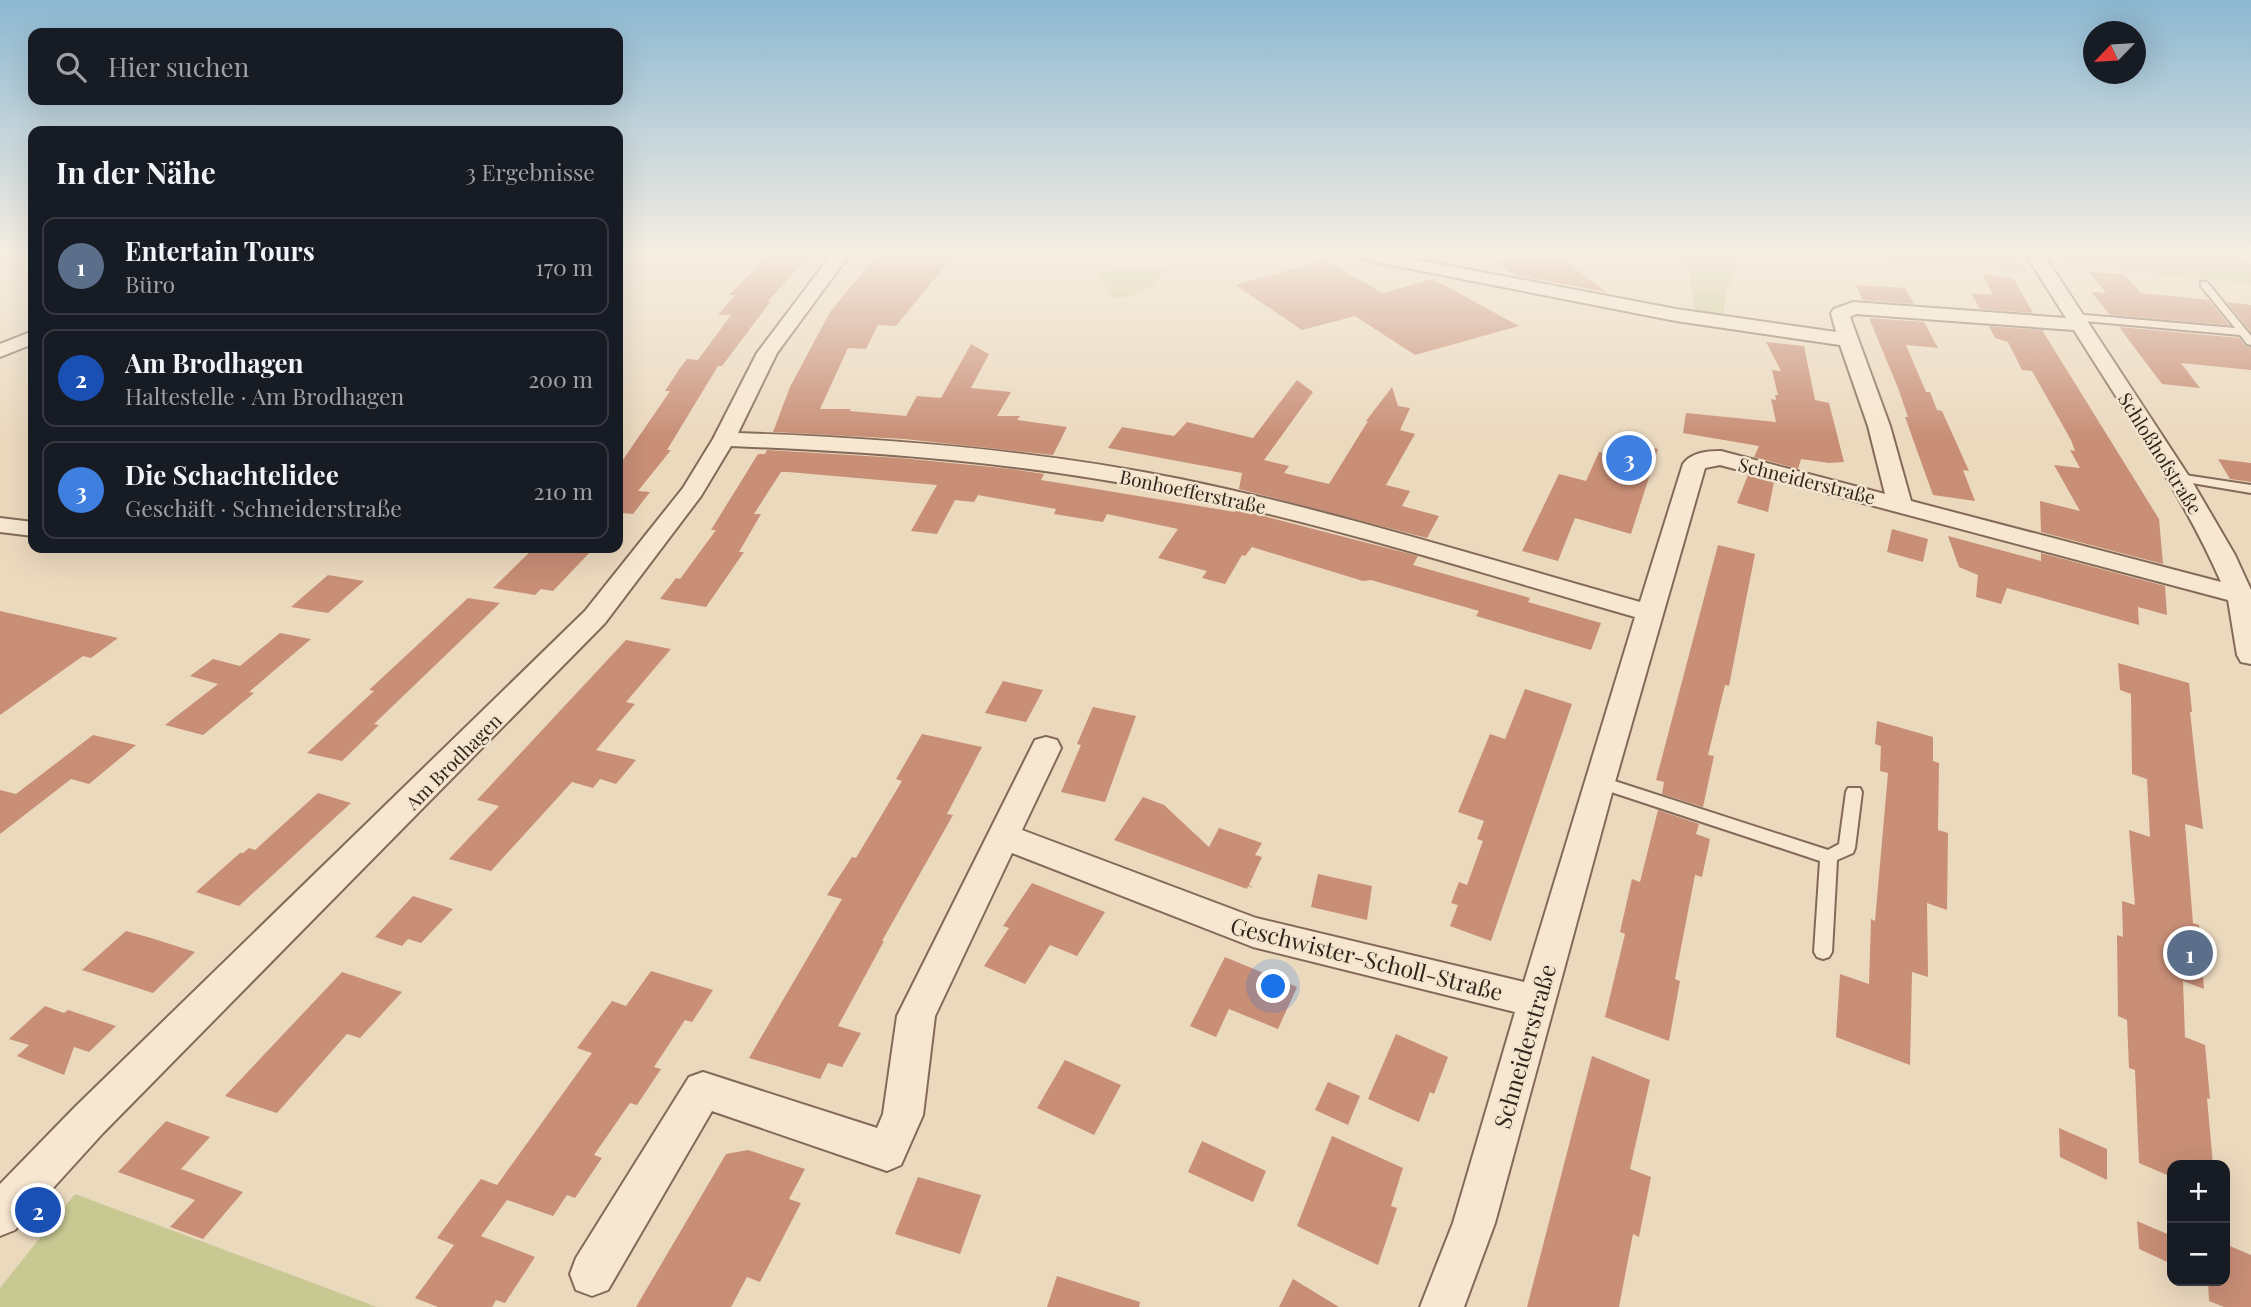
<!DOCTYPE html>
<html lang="de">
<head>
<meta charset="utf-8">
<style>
	:root { --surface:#171b24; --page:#242831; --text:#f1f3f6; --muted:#9ea1a6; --line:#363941; --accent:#b45309 }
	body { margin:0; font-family:"Playfair Display",serif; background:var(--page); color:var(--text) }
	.controls { position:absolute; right:21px; bottom:21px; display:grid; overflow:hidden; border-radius:14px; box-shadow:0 7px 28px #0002 }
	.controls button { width:63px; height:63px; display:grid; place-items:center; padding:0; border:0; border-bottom:2px solid var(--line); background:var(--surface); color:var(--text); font:35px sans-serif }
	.compass { position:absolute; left:2083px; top:21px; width:63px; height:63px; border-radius:50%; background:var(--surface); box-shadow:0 7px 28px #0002; rotate:245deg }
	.you { position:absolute; left:1274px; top:987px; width:24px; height:24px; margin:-18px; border:5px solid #fff; border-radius:50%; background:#1a73e8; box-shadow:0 0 0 10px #1a73e833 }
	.badge { display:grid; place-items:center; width:46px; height:46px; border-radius:50%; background:var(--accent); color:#fff; font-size:23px; font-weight:700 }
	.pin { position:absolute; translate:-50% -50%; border:4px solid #fff; box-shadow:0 2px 7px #0006 }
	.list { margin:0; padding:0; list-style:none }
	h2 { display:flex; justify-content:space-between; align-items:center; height:91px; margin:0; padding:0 28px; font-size:30px }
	h2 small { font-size:23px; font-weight:400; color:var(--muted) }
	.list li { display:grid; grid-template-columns:46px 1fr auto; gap:21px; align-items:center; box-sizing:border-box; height:98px; margin:0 14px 14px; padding:0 14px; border:2px solid var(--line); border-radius:14px }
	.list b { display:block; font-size:26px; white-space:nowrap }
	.list p { margin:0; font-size:23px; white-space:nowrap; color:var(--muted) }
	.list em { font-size:23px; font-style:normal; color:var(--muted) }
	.icon { flex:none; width:38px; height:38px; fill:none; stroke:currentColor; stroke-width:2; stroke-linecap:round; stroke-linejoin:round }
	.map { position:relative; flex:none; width:2251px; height:1307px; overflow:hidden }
	.search { position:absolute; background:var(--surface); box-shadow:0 7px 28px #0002; left:28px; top:28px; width:595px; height:77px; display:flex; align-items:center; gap:18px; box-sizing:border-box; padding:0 24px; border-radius:14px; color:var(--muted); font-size:26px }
	.panel { position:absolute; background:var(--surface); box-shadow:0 7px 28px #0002; left:28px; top:126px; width:595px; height:427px; border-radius:14px }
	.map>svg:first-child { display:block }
</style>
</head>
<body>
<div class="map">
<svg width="2251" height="1307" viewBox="0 0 2251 1307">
	<rect width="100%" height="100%" fill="#ebd9be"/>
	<!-- green -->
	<g fill="#c8c893">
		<polygon points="1624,255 1743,255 1726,292 1723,316 1695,311 1688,265"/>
		<polygon points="1763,255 2017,255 2028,273"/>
		<polygon points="2056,255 2197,255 2251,260 2251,284 2062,265"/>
		<path d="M1145,266L1166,268C1152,293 1140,294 1113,299L1098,272Z"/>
		<polygon points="75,1194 377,1307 0,1307 0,1288"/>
	</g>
	<!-- building -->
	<g fill="#c88e76">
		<polygon points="769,255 810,255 768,301 771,301 722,366 718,366 667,450 671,450 638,491 650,492 633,514 621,513 618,517 618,467 670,391 665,391 680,368 687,359 698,360 731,315 718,315 735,295 729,295"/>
		<polygon points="877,255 954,255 896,326 878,325 866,349 848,348 820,409 851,409 850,411 906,416 917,396 941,398 971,344 989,354 971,388 1011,392 997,416 1020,416 1017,420 1067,427 1053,455 905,439 773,432 790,387 830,312"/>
		<polygon points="1557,255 1606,292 1514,275 1497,263"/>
		<polygon points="1324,260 1383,293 1433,279 1519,326 1415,355 1355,316 1302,330 1235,285"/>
		<polygon points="2089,272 2124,274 2141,293 2209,300 2229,325 2110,315 2091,292 2106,293"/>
		<polygon points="1982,274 2013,278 2033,313 1980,309 1971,293 1993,295"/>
		<polygon points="1856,285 1905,288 1914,304 1862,300"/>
		<polygon points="2227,302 2251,305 2251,332"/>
		<polygon points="1869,318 1924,322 1938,348 1906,345 1926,392 1930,392 1937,410 1942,411 1969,471 1963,470 1975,501 1933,495 1905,417 1908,417 1898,388"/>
		<polygon points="1989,326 2042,330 2159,519 2163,564 2041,532 2040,501 2080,511 2054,465 2080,468 2070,450 2075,451 2071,440 2032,371 2022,370 2008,342 1995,338"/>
		<polygon points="2119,327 2239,338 2245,346 2251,347 2251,370 2181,363 2200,388 2162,384"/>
		<polygon points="1766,342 1804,346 1815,400 1829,403 1844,462 1829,463 1801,459 1798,469 1754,457 1759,446 1683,433 1686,413 1776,422 1771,399 1776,400 1775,395 1778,395 1772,370 1781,371"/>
		<polygon points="1297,380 1313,392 1264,460 1289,466 1284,473 1329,484 1368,421 1366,421 1392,387 1398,406 1410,408 1400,430 1415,434 1386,485 1410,491 1402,506 1439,516 1427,538 1239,489 1242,473 1108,448 1122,427 1174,436 1187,422 1253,438"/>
		<polygon points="1616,439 1658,449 1631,534 1575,518 1558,561 1522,551 1559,474 1586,481 1599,452 1609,454"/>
		<polygon points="767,450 900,458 1012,469 1044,474 1041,480 1078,486 1235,512 1236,509 1418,556 1413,565 1530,598 1528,602 1601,623 1591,650 1476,616 1479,611 1371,580 1363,581 1252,547 1245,556 1242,555 1225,584 1202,578 1207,571 1158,558 1178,529 1107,514 1103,522 1054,514 1056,509 978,495 974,502 955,500 937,534 911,531 937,485 788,472 781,472 754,514 761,514 739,552 744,552 706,607 660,599 676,578 680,579 716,530 711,530 758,454 765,454"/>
		<polygon points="2218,459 2251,463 2251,482 2230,479"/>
		<polygon points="1748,475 1774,482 1768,512 1737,503"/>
		<polygon points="1892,529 1928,539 1923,562 1887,552"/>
		<polygon points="1948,536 2041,561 2041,553 2165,586 2167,615 2138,607 2139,625 2007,588 2001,604 1976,597 1978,575 1959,567"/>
		<polygon points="1718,545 1755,554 1729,686 1725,685 1708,755 1714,756 1703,807 1662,794 1664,782 1656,780"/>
		<polygon points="534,548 594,548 553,591 541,589 535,595 493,588"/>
		<polygon points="328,575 364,581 328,613 291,607"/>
		<polygon points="468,598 500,603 374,724 379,725 342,761 307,753 374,691 369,690"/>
		<polygon points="0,611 118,638 91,658 83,656 0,715"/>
		<polygon points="280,633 311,639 249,692 254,693 203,735 165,725 218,684 190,676 213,659 240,666"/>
		<polygon points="626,640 671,649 626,702 635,704 596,750 636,760 616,784 600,779 593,788 572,782 491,871 449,859 499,806 477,800"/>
		<polygon points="2118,663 2189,683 2192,712 2190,712 2203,829 2185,824 2193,923 2199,925 2204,989 2183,981 2185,1037 2205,1045 2210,1099 2207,1098 2213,1165 2172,1165 2172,1177 2139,1163 2135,1070 2129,1068 2127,1020 2118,1016 2117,935 2123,937 2122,901 2135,905 2129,830 2150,837 2147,779 2132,774 2131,694 2120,690"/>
		<polygon points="1003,681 1043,690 1026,722 985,713"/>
		<polygon points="1525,689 1572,704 1491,941 1450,926 1458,905 1451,903 1459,882 1467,885 1483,841 1477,839 1484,821 1458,812 1490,734 1505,739"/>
		<polygon points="1093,707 1136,716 1105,802 1061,792 1081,745 1077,744"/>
		<polygon points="1877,721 1933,737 1933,761 1939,763 1938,830 1948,833 1947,910 1927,903 1928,977 1912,972 1910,1065 1836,1037 1840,974 1869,984 1871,919 1875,921 1888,773 1880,771 1881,746 1875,744"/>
		<polygon points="922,734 982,747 947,814 953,815 882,941 884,941 838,1026 861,1033 842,1067 828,1063 820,1079 749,1058 842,899 827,895 852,857 856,858 902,781 896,779"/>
		<polygon points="93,735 136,745 89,784 71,779 0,834 0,790 16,794"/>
		<polygon points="318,793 351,803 239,906 196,892 240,853 243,853 249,848 255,850"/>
		<polygon points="1143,797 1164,805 1209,847 1219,828 1262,843 1255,855 1262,857 1249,885 1253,888 1248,886 1247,889 1114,840"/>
		<polygon points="1658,810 1699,824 1696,834 1710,839 1702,877 1695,875 1675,979 1680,981 1669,1041 1605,1017 1625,934 1620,932 1632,879 1640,882"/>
		<polygon points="1318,874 1372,886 1367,920 1311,907"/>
		<polygon points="1032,883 1105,912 1077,956 1050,945 1025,984 984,966 1009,928 1003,926"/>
		<polygon points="413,896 453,909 421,943 408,939 402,946 375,937"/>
		<polygon points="126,931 151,938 195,952 153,993 82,970"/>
		<polygon points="1225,957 1297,987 1278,1029 1229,1009 1216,1037 1190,1026"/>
		<polygon points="651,971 713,990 692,1022 685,1020 654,1067 661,1069 637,1105 630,1103 594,1155 602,1158 575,1198 567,1195 553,1216 507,1200 481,1236 535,1257 505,1303 496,1300 492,1307 438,1307 415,1298 454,1245 437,1238 459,1208 481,1179 497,1185 592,1053 577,1048 612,1001 626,1006"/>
		<polygon points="342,972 402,992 360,1038 347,1034 277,1113 225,1096"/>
		<polygon points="45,1006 64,1013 68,1010 116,1026 89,1052 74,1047 64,1075 17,1056 29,1045 9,1039"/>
		<polygon points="1396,1034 1448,1057 1434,1094 1430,1092 1419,1122 1368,1099"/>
		<polygon points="1592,1056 1650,1080 1630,1169 1651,1177 1639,1237 1633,1234 1619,1307 1527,1307"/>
		<polygon points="1065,1060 1121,1085 1094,1135 1037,1108"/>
		<polygon points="1328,1082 1360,1096 1348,1125 1315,1110"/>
		<polygon points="166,1121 210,1137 181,1169 243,1192 203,1239 170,1227 195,1200 118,1172"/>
		<polygon points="2059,1128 2107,1149 2107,1180 2060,1157"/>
		<polygon points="1332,1136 1403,1168 1391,1206 1397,1208 1378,1265 1297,1226"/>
		<polygon points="1202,1141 1266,1171 1253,1202 1188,1172"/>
		<polygon points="748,1150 805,1169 789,1199 801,1203 760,1282 747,1277 731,1307 636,1307 726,1154"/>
		<polygon points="918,1177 981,1195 960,1254 895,1234"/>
		<polygon points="2137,1221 2172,1236 2172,1264 2139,1249"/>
		<polygon points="2225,1244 2251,1255 2251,1307 2224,1307 2209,1301 2208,1281 2225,1281"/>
		<polygon points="1057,1276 1140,1302 1139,1307 1047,1307"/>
		<polygon points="1293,1279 1339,1307 1279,1307"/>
	</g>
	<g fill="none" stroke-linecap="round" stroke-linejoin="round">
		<defs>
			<g id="lane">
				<polygon points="2201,282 2207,282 2251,336 2251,345 2247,344 2240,335 2073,320 2068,317 2073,314 2235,328 2201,286"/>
				<polygon points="2178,474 2251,485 2251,493 2174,480 2174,476"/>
				<polygon points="1599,776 1828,850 1839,844 1846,792 1848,788 1860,788 1862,792 1855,848 1853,853 1837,860 1832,952 1829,957 1823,959 1817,957 1814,952 1820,861 1593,786 1591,782 1593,778"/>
			</g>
			<g id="street">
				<path d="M831,255H849L777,353L738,433C886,438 1035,450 1180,479C1335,511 1487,559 1640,602L1683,464C1692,452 1708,451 1721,451L1885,494L1868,426L1840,345L1676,321L1365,260L1356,255H1392L1676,309L1836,332L1831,313L1834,309L1853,302L2066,318L2026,255H2044L2190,478L2235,555L2251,590V664L2241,662L2237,655L2228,600L1720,465L1705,468L1615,782L1495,1223L1464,1307H1420L1453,1223L1515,1012L1253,947L1012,853L935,1016L923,1115L901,1165L887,1171L712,1111L608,1290L592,1296L576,1290L570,1274L576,1258L689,1077L703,1072L877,1128L883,1114L897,1016L1035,740L1046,737L1057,740L1061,748L1022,830L1256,918L1524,982L1635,617C1484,574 1334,525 1179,494C1032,463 881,452 731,446L701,496L605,623L103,1133L15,1230L0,1236V1184L75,1107L585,611L683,488L713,439L757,353ZM1856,314L2074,330C2125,412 2182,493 2221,582L1911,501L1890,426L1850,317Z"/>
				<polygon points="33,331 33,344 0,357 0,344"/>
				<polygon points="0,518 33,522 33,536 0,532"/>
			</g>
		</defs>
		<!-- lane casing -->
		<use href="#lane" stroke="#836a58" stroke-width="4"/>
		<!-- street casing -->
		<use href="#street" stroke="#836a58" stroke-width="4"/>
		<!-- lane -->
		<use href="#lane" fill="#f7e7d1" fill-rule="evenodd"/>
		<!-- street -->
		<use href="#street" fill="#f7e7d1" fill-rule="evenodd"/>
	</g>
	<!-- sky -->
	<linearGradient id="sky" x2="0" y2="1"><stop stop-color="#8cb8d2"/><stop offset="0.58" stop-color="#f6eee2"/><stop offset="1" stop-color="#f6eee2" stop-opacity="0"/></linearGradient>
	<rect width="2251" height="438" fill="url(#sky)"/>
	<g text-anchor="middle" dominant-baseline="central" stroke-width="5" stroke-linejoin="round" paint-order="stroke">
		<!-- street labels -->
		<g font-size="19" fill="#33241c" stroke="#f3e4ce">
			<text transform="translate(2161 453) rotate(58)">Schloßhofstraße</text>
			<text transform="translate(1807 480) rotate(14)">Schneiderstraße</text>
			<text transform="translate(1193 491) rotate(12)">Bonhoefferstraße</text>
			<text transform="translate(453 761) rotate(-45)">Am Brodhagen</text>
		</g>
		<!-- near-street labels -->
		<g font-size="23" fill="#33241c" stroke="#f3e4ce">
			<text transform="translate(1367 958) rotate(14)">Geschwister-Scholl-Straße</text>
			<text transform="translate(1524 1046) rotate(-74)">Schneiderstraße</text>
		</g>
	</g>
</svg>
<div class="controls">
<button>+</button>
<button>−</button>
</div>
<svg class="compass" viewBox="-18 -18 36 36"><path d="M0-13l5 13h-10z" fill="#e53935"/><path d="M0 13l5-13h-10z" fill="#9ea1a6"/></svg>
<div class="you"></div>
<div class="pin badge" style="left:2190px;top:953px;background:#5c6f8a">1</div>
<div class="pin badge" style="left:38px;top:1210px;background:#1a4fb4">2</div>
<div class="pin badge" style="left:1629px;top:458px;background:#3f7fe0">3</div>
<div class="search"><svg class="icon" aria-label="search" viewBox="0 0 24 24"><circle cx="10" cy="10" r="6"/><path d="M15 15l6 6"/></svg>Hier suchen</div>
<section class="panel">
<h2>In der Nähe<small>3 Ergebnisse</small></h2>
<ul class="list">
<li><span class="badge" style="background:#5c6f8a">1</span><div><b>Entertain Tours</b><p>Büro</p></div><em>170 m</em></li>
<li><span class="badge" style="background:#1a4fb4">2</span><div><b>Am Brodhagen</b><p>Haltestelle · Am Brodhagen</p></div><em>200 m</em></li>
<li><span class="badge" style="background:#3f7fe0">3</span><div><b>Die Schachtelidee</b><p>Geschäft · Schneiderstraße</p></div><em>210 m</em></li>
</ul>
</section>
</div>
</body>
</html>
